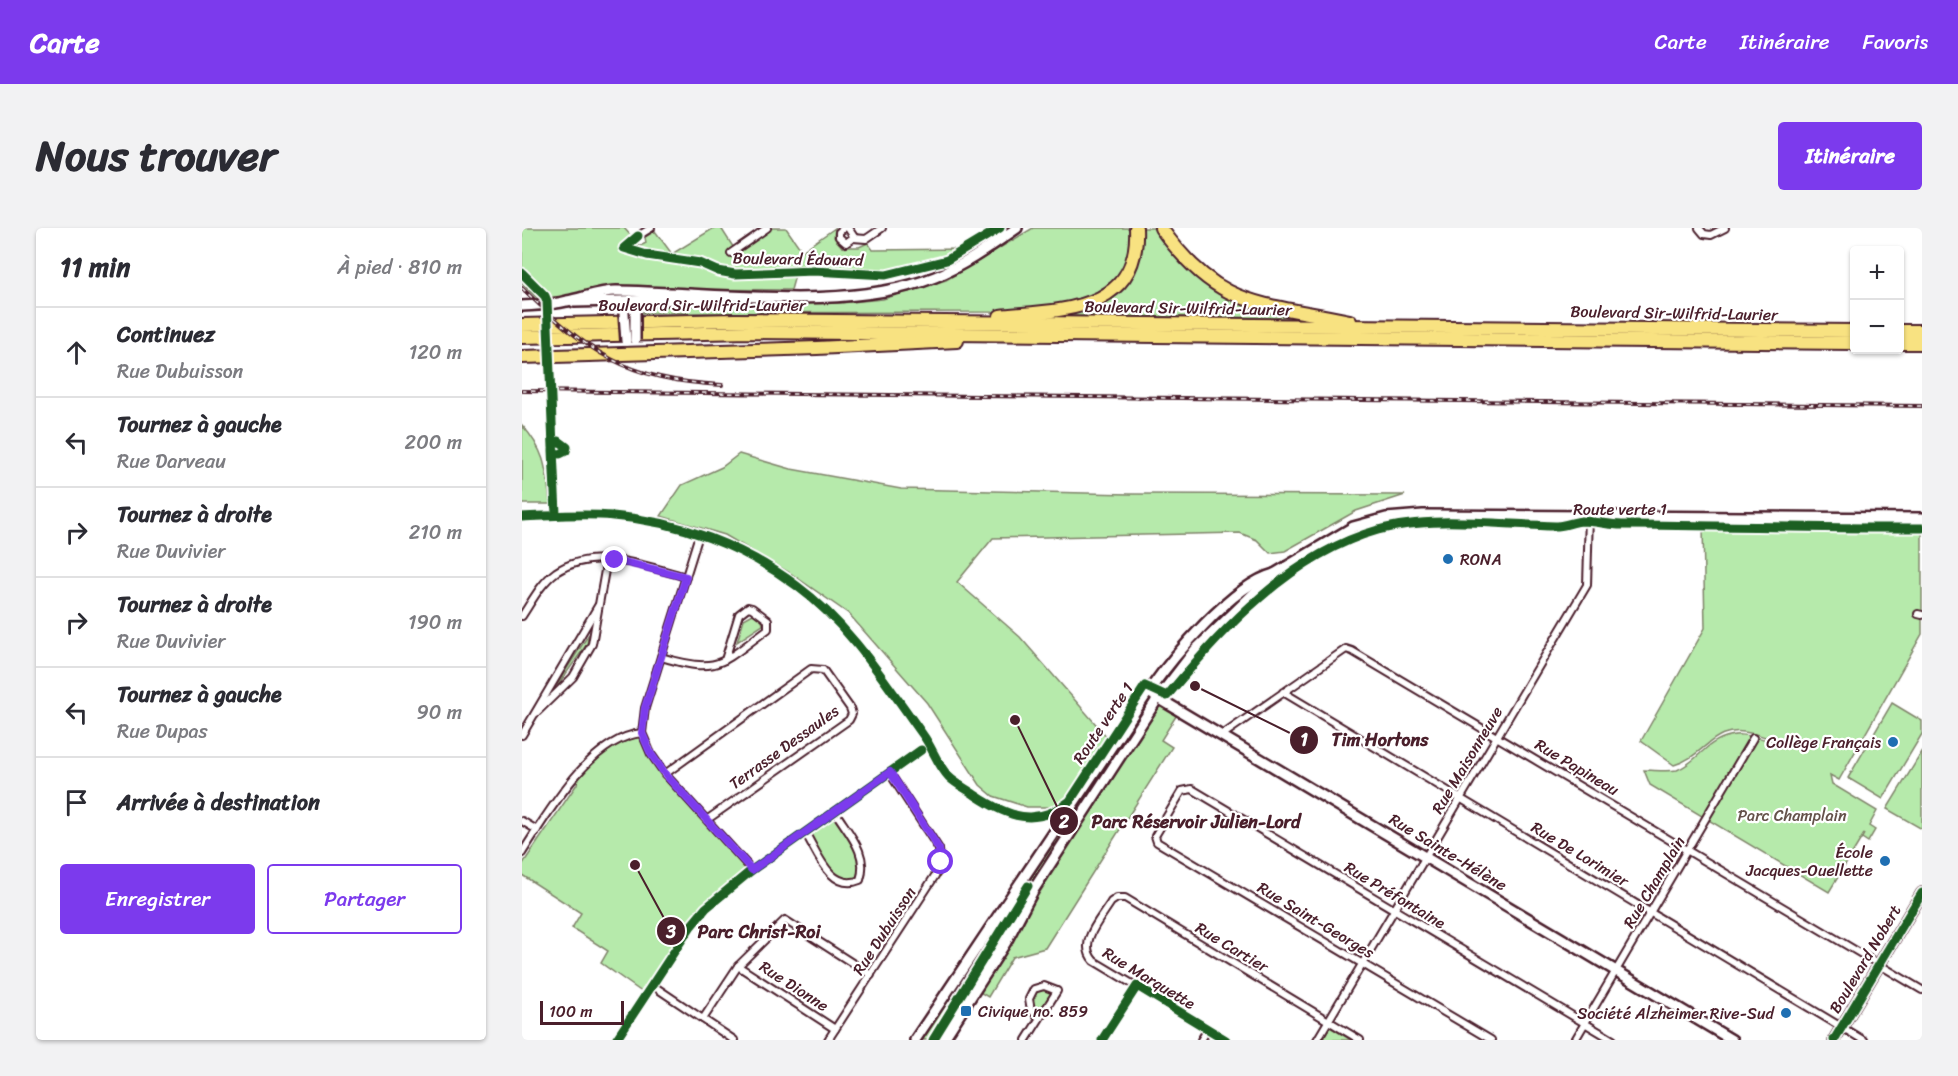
<!DOCTYPE html>
<html lang="fr">
<head>
<meta charset="utf-8">
<style>
	:root { --surface:#fff; --page:#f2f2f3; --text:#2b2b33; --muted:#7c7c81; --line:#e1e1e2; --accent:#7c3aed }
	body { margin:0; font-family:Sriracha,sans-serif; background:var(--page); color:var(--text) }
	.controls { position:absolute; right:18px; top:18px; display:grid; overflow:hidden; border-radius:6px; box-shadow:0 2px 4px #0004 }
	.controls button { width:54px; height:54px; display:grid; place-items:center; padding:0; border:0; border-bottom:2px solid var(--line); background:var(--surface); color:var(--text); font:30px sans-serif }
	.scale { position:absolute; left:18px; bottom:15px; width:84px; box-sizing:border-box; padding-left:6px; border:3px solid #4a1f2b; border-top:0; font-size:16px; line-height:21px; white-space:nowrap; color:#4a1f2b; -webkit-text-stroke:4px #fff; paint-order:stroke }
	.stop { position:absolute; width:18px; height:18px; margin:-14px; border:4px solid #7c3aed; border-radius:50%; background:#fff }
	.stop.end { background:#7c3aed; border-color:#fff; box-shadow:0 2px 6px #0008 }
	.list { margin:0; padding:0; list-style:none }
	h2 { display:flex; justify-content:space-between; align-items:center; height:78px; margin:0; padding:0 24px; font-size:26px }
	h2 small { font-size:20px; font-weight:400; color:var(--muted) }
	.list li { display:grid; grid-template-columns:39px 1fr auto; gap:18px; align-items:center; box-sizing:border-box; height:90px; padding:0 24px; border-top:2px solid var(--line) }
	.list b { display:block; font-size:22px; white-space:nowrap }
	.list p { margin:0; font-size:20px; white-space:nowrap; color:var(--muted) }
	.list em { font-size:20px; font-style:normal; color:var(--muted) }
	.actions { display:flex; gap:12px; padding:18px 24px }
	.actions a { flex:1; padding:14px 0; border:2px solid var(--accent); border-radius:6px; text-align:center; font-size:21px; color:var(--accent) }
	.actions .main { background:var(--accent); color:#fff }
	.icon { flex:none; width:33px; height:33px; fill:none; stroke:currentColor; stroke-width:2; stroke-linecap:round; stroke-linejoin:round }
	.map { position:relative; flex:none; width:1400px; height:812px; overflow:hidden; border-radius:6px }
	header { display:flex; align-items:center; gap:36px; box-sizing:border-box; height:84px; padding:0 30px; background:var(--accent); color:#fff }
	header strong { font-size:28px }
	nav { display:flex; gap:33px; margin-inline-start:auto; font-size:21px }
	.intro { display:flex; align-items:center; justify-content:space-between; box-sizing:border-box; height:144px; padding:0 36px }
	h1 { margin:0; font-size:42px }
	.button { padding:15px 27px; border-radius:6px; background:var(--accent); color:#fff; font-size:21px; font-weight:700 }
	main { display:flex; gap:36px; padding:0 36px }
	aside { flex:1; background:var(--surface); border-radius:6px; box-shadow:0 2px 4px #0004 }
	.map>svg:first-child { display:block }
</style>
</head>
<body>
<header>
<strong>Carte</strong>
<nav><a>Carte</a><a>Itinéraire</a><a>Favoris</a></nav>
</header>
<div class="intro"><h1>Nous trouver</h1><a class="button">Itinéraire</a></div>
<main>
<aside>
<h2>11 min<small>À pied · 810 m</small></h2>
<ul class="list">
<li><svg class="icon" aria-label="ahead" viewBox="0 0 24 24"><path d="M12 20V5M6 11l6-6 6 6"/></svg><div><b>Continuez</b><p>Rue Dubuisson</p></div><em>120 m</em></li>
<li><svg class="icon" aria-label="left" viewBox="0 0 24 24"><path d="M17 20v-9H6M10 6l-5 5 5 5"/></svg><div><b>Tournez à gauche</b><p>Rue Darveau</p></div><em>200 m</em></li>
<li><svg class="icon" aria-label="right" viewBox="0 0 24 24"><path d="M7 20v-9h11M14 6l5 5-5 5"/></svg><div><b>Tournez à droite</b><p>Rue Duvivier</p></div><em>210 m</em></li>
<li><svg class="icon" aria-label="right" viewBox="0 0 24 24"><path d="M7 20v-9h11M14 6l5 5-5 5"/></svg><div><b>Tournez à droite</b><p>Rue Duvivier</p></div><em>190 m</em></li>
<li><svg class="icon" aria-label="left" viewBox="0 0 24 24"><path d="M17 20v-9H6M10 6l-5 5 5 5"/></svg><div><b>Tournez à gauche</b><p>Rue Dupas</p></div><em>90 m</em></li>
<li><svg class="icon" aria-label="arrive" viewBox="0 0 24 24"><path d="M6 21V4h12l-3 4 3 4H6"/></svg><div><b>Arrivée à destination</b></div></li>
</ul>
<div class="actions"><a class="main">Enregistrer</a><a>Partager</a></div>
</aside>
<div class="map">
<svg width="1400" height="812" viewBox="0 0 1400 812">
	<rect width="100%" height="100%" fill="#fff"/>
	<filter id="ink" filterUnits="userSpaceOnUse"><feTurbulence type="fractalNoise" baseFrequency=".0167" numOctaves="2"/><feDisplacementMap in="SourceGraphic" scale="12" xChannelSelector="R" yChannelSelector="G"/><feConvolveMatrix kernelMatrix="1 2 1 2 8 2 1 2 1" color-interpolation-filters="sRGB"/></filter>
	<g filter="url(#ink)">
		<!-- green -->
		<g fill="#b6eaab" stroke="#80846b" stroke-width="1.5">
			<polygon points="0,0 102,0 118,18 124,15 123,9 133,3 150,26 192,0 199,0 213,22 245,0 264,0 280,23 313,0 312,9 320,19 337,19 346,15 351,22 444,21 421,32 365,45 275,40 269,62 118,61 18,73 0,56"/>
			<polygon points="511,0 611,0 605,32 600,43 593,53 567,73 481,84 120,85 129,76 318,75 361,71 424,52"/>
			<polygon points="617,0 636,0 678,48 780,87 780,90 549,88 549,84 591,64"/>
			<path d="M0,197C24,224 24,241 28,276H0Z"/>
			<polygon points="217,226 269,241 379,261 607,266 883,267 834,283 763,323 748,325 735,312 718,305 471,310 435,354 498,409 586,510 551,564 538,575 527,579 505,579 471,568 458,557 405,475 327,386 268,345 203,307 139,288 160,257 200,239"/>
			<path d="M1181,298L1400,300V406L1317,552L1308,547L1310,556L1355,583L1347,598L1353,602L1346,614L1340,610L1342,606L1307,664L1128,557L1122,542C1132,542 1145,544 1155,542C1166,538 1173,530 1181,523C1207,499 1230,506 1259,517C1249,510 1240,507 1228,505C1190,496 1184,528 1152,537L1119,513L1183,400Z"/>
			<polygon points="231,386 240,392 241,397 215,414 222,391"/>
			<polygon points="67,406 65,416 36,457 35,456"/>
			<polygon points="626,474 446,764 443,765 434,759"/>
			<polygon points="1370,475 1400,493 1400,506 1361,571 1326,550"/>
			<polygon points="642,477 656,485 639,512 650,519 523,720 490,729 466,769 456,763 634,479"/>
			<path d="M120,505L129,526L230,642L184,680L124,767L79,735L86,723L50,700L59,685L0,647V637L55,556C59,526 96,515 120,505Z"/>
			<polygon points="1400,524 1400,601 1365,581"/>
			<polygon points="314,585 340,627 338,652 316,653 284,606"/>
			<path d="M522,761L531,764L517,786C510,778 509,773 514,764Z"/>
			<polygon points="429,766 436,771 438,776 414,812 398,812"/>
			<polygon points="808,799 829,812 800,812"/>
		</g>
		<g fill="none" stroke-linecap="round" stroke-linejoin="round">
			<defs>
				<g id="street">
					<polyline points="322,0 317,4 317,9 324,15 332,9 326,0"/>
					<polyline points="1177,0 1182,6 1189,7 1203,0"/>
					<polyline points="116,8 129,0"/>
					<polyline points="331,10 344,11 360,0"/>
					<polyline points="209,25 245,0"/>
					<polyline points="176,310 123,480 120,505 129,526 143,546 230,642"/>
					<polyline points="1396,386 1400,387"/>
					<path d="M0,388C10,373 19,355 34,344C73,318 124,338 164,349"/>
					<path d="M139,429C198,447 199,435 246,401V392L230,380L226,379L217,386L203,432"/>
					<polyline points="761,464 1341,812"/>
					<polyline points="14,485 51,449 70,416 85,331"/>
					<polyline points="0,507 76,378"/>
					<polyline points="699,508 824,421 830,423 1400,762"/>
					<polyline points="143,546 289,441 301,442 328,480 330,486 327,492 186,591"/>
					<polyline points="0,593 15,602"/>
					<path d="M284,606C296,626 309,664 338,652C347,626 327,606 314,585"/>
					<path d="M0,625C26,585 68,510 120,505"/>
					<polyline points="216,738 313,801"/>
					<polyline points="130,757 212,812"/>
					<polyline points="181,791 216,738 263,692 349,747"/>
					<polyline points="94,812 169,698 184,680 230,642 399,522"/>
					<polyline points="306,812 418,640 417,621 367,544"/>
					<polyline points="504,812 535,763 522,758 512,761 507,771 509,782 518,790"/>
					<polyline points="580,812 615,758"/>
					<polyline points="679,812 686,801"/>
					<path d="M704,812L572,733C555,715 578,692 589,674L595,670H603L838,812"/>
					<polyline points="795,812 1065,357 1067,287"/>
					<polyline points="969,812 635,614 633,608 660,563 670,561 1091,812"/>
					<polyline points="1053,812 1231,510"/>
				</g>
				<g id="secondary">
					<polyline points="52,74 186,71"/>
					<path d="M0,78C15,77 30,77 45,73C61,70 77,63 94,63C191,64 323,85 413,49C443,37 469,18 495,0"/>
					<polyline points="626,464 1210,812"/>
					<path d="M393,812L626,464C651,429 710,357 752,346L831,299L864,290L901,287L1400,290"/>
					<polyline points="421,812 484,714 512,661 636,470 673,422 752,346"/>
					<polyline points="1312,812 1400,665"/>
				</g>
				<g id="highway">
					<path d="M639,0C697,82 739,74 828,93"/>
					<path d="M478,88C537,82 618,85 614,0"/>
					<polyline points="0,97 213,92 1332,103"/>
					<polyline points="1378,103 1400,103"/>
					<polyline points="0,109 228,104 1332,115"/>
					<polyline points="1378,115 1400,115"/>
					<polyline points="0,129 295,120 435,113"/>
				</g>
			</defs>
			<!-- street casing -->
			<use href="#street" stroke="#4a1f2b" stroke-width="10"/>
			<!-- secondary casing -->
			<use href="#secondary" stroke="#4a1f2b" stroke-width="14"/>
			<!-- highway casing -->
			<use href="#highway" stroke="#4a1f2b" stroke-width="16"/>
			<!-- street -->
			<use href="#street" stroke="#fff" stroke-width="6"/>
			<!-- secondary -->
			<use href="#secondary" stroke="#fff" stroke-width="9"/>
			<!-- highway -->
			<use href="#highway" stroke="#f8e281" stroke-width="12"/>
			<defs>
				<g id="rail">
					<path d="M0,60C67,125 104,152 200,157"/>
					<polyline points="0,163 1400,178"/>
				</g>
			</defs>
			<!-- rail casing -->
			<use href="#rail" stroke="#4a1f2b" stroke-width="4"/>
			<!-- rail -->
			<use href="#rail" stroke="#fff" stroke-width="1.5" stroke-dasharray="4.5" stroke-linecap="butt"/>
			<defs>
				<g id="secondary-bridge">
					<polyline points="113,84 113,112"/>
					<polyline points="102,85 104,113"/>
				</g>
			</defs>
			<!-- secondary-bridge casing -->
			<use href="#secondary-bridge" stroke="#4a1f2b" stroke-width="14" stroke-linecap="butt"/>
			<!-- secondary-bridge -->
			<use href="#secondary-bridge" stroke="#fff" stroke-width="9"/>
			<defs>
				<g id="cycleway">
					<polyline points="116,8 102,20 125,27 178,35 196,43 213,46 292,43 364,47 425,32 478,0"/>
					<path d="M0,45L23,68L25,73L31,219C32,224 34,226 38,226L44,223L45,219L37,213C32,214 31,218 31,222L34,286"/>
					<path d="M0,289C30,288 60,285 91,288C156,293 222,318 275,358C328,397 363,454 401,507C410,519 416,538 427,549C434,556 445,561 453,567C486,589 514,600 548,573L623,458L645,468C700,401 770,326 856,302C908,287 979,297 1033,298C1042,298 1050,294 1060,293C1073,293 1087,297 1100,297C1200,297 1300,301 1400,300"/>
					<polyline points="94,812 169,698 184,680 230,642 399,522"/>
					<polyline points="411,812 506,658"/>
					<polyline points="580,812 615,758 704,812"/>
					<polyline points="1312,812 1400,665"/>
				</g>
			</defs>
			<!-- cycleway casing -->
			<use href="#cycleway" stroke="#fff" stroke-width="13"/>
			<!-- cycleway -->
			<use href="#cycleway" stroke="#1b5e20" stroke-width="9"/>
		</g>
	</g>
	<g fill="none" stroke-linecap="round" stroke-linejoin="round" filter="url(#ink)">
		<!-- route -->
		<polyline stroke="#7c3aed" stroke-width="8" points="93,332 164,349 123,480 120,505 129,526 143,546 230,642 368,544 417,621 419,634"/>
	</g>
	<!-- markers -->
	<g fill="#1f6fb2" stroke="#fff" stroke-width="2">
		<circle cx="926" cy="331" r="6"/>
		<circle cx="1371" cy="514" r="6"/>
		<circle cx="1363" cy="633" r="6"/>
		<rect x="438" y="777" width="12" height="12" rx="3"/>
		<circle cx="1264" cy="785" r="6"/>
	</g>
	<g text-anchor="middle" dominant-baseline="central" stroke-width="4.5" stroke-linejoin="round" paint-order="stroke">
		<!-- street labels -->
		<g font-size="16" fill="#4a1f2b" stroke="#fff">
			<text transform="translate(276 31) rotate(1)">Boulevard Édouard</text>
			<text x="180" y="77">Boulevard Sir-Wilfrid-Laurier</text>
			<text transform="translate(666 80) rotate(1)">Boulevard Sir-Wilfrid-Laurier</text>
			<text transform="translate(1152 85) rotate(1)">Boulevard Sir-Wilfrid-Laurier</text>
			<text x="1098" y="281">Route verte 1</text>
			<text transform="translate(581 495) rotate(-56)">Route verte 1</text>
			<text transform="translate(262 519) rotate(-36)">Terrasse Dessaules</text>
			<text transform="translate(945 532) rotate(-59)">Rue Maisonneuve</text>
			<text transform="translate(1055 539) rotate(31)">Rue Papineau</text>
			<text transform="translate(926 624) rotate(31)">Rue Sainte-Hélène</text>
			<text transform="translate(1058 626) rotate(31)">Rue De Lorimier</text>
			<text transform="translate(1132 654) rotate(-59)">Rue Champlain</text>
			<text transform="translate(873 667) rotate(31)">Rue Préfontaine</text>
			<text transform="translate(794 692) rotate(31)">Rue Saint-Georges</text>
			<text transform="translate(362 703) rotate(-57)">Rue Dubuisson</text>
			<text transform="translate(710 719) rotate(31)">Rue Cartier</text>
			<text transform="translate(1343 731) rotate(-59)">Boulevard Nobert</text>
			<text transform="translate(627 750) rotate(31)">Rue Marquette</text>
			<text transform="translate(272 758) rotate(33)">Rue Dionne</text>
		</g>
		<!-- poi labels -->
		<g font-size="16" fill="#4a1f2b" stroke="#fff" text-anchor="end">
			<text x="938" y="331" text-anchor="start">RONA</text>
			<text x="1359" y="514">Collège Français</text>
			<text x="1351" y="624">École<tspan x="1351" dy="18">Jacques-Ouellette</tspan></text>
			<text x="456" y="783" text-anchor="start">Civique no. 859</text>
			<text x="1252" y="785">Société Alzheimer Rive-Sud</text>
		</g>
		<!-- park labels -->
		<g font-size="16" fill="#65524b" stroke="#fff">
			<text x="1270" y="587">Parc Champlain</text>
		</g>
	</g>
	<!-- callouts -->
	<path fill="none" stroke="#4a1f2b" stroke-width="2" d="M673 458L782 512M493 492L542 593M113 637L149 703"/>
	<g fill="#4a1f2b" stroke="#fff" stroke-width="2">
		<circle cx="673" cy="458" r="6"/>
		<circle cx="493" cy="492" r="6"/>
		<circle cx="113" cy="637" r="6"/>
		<circle cx="782" cy="512" r="15"/>
		<circle cx="542" cy="593" r="15"/>
		<circle cx="149" cy="703" r="15"/>
	</g>
	<g font-size="18" text-anchor="middle" font-weight="bold" fill="#fff">
		<text x="782" y="518">1</text>
		<text x="542" y="600">2</text>
		<text x="149" y="710">3</text>
	</g>
	<g font-size="18" text-anchor="middle" font-weight="bold" fill="#4a1f2b" stroke="#fff" stroke-width="4.5" stroke-linejoin="round" paint-order="stroke">
		<text x="858" y="518">Tim Hortons</text>
		<text x="674" y="600">Parc Réservoir Julien-Lord</text>
		<text x="237" y="710">Parc Christ-Roi</text>
	</g>
</svg>
<div class="controls">
<button>+</button>
<button>−</button>
</div>
<div class="scale">100 m</div>
<div class="stop" style="left:419px;top:634px"></div>
<div class="stop end" style="left:93px;top:332px"></div>
</div>
</main>
</body>
</html>
